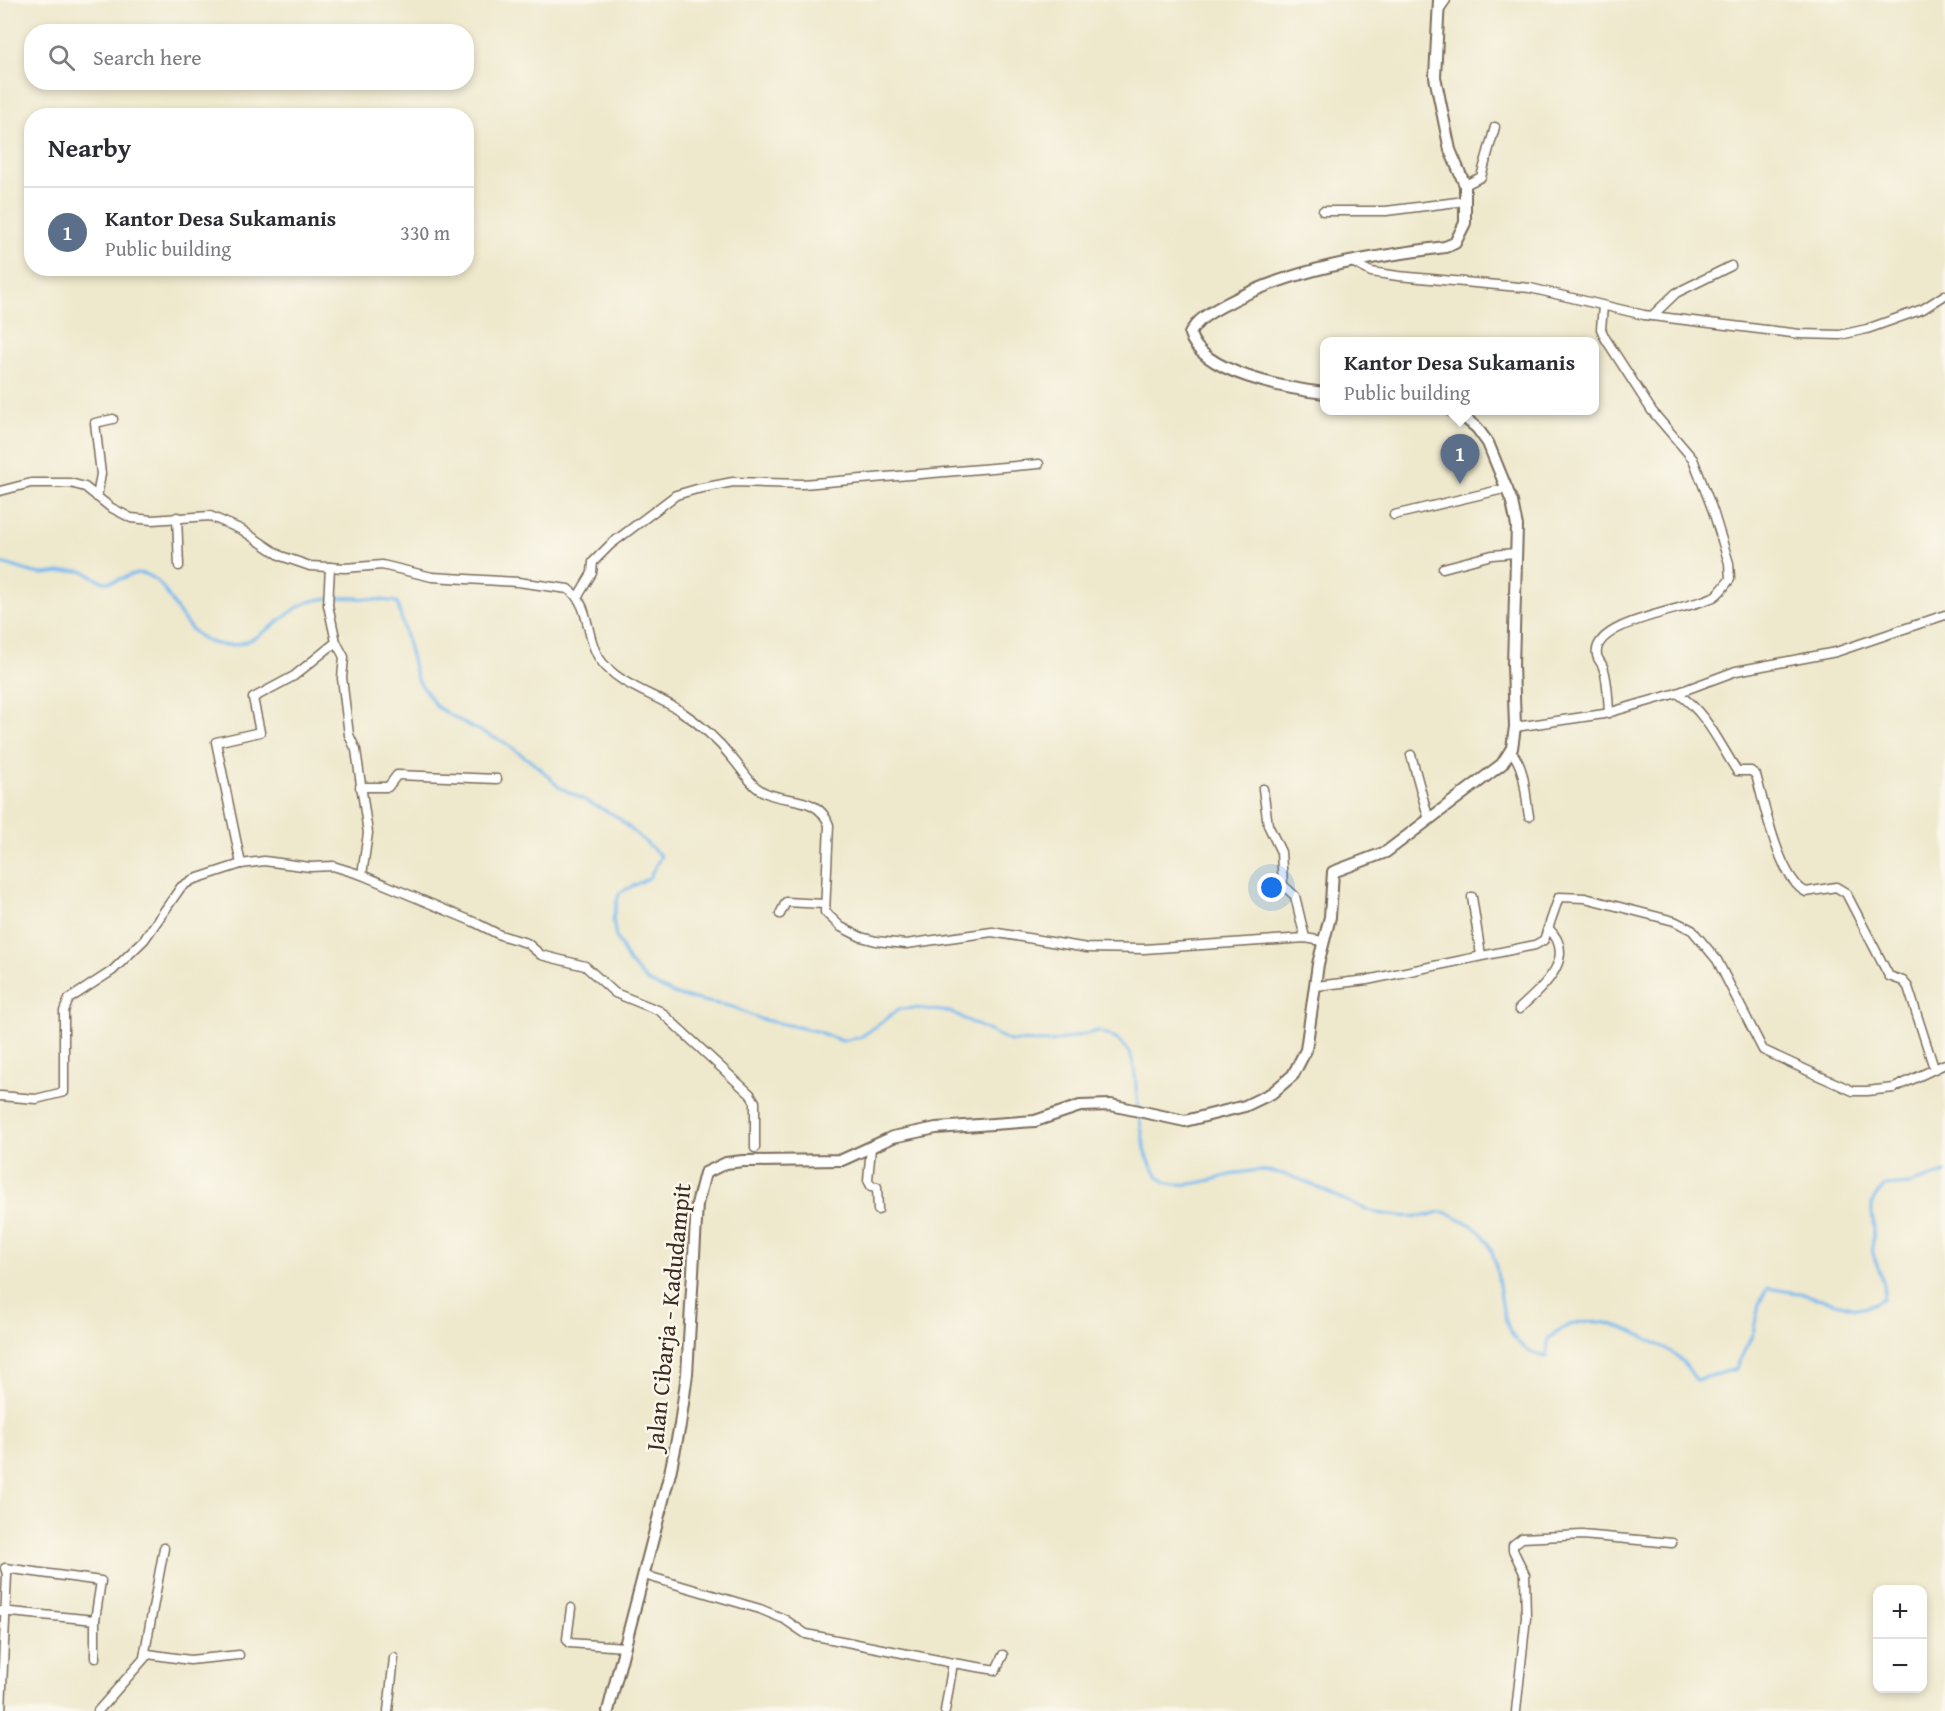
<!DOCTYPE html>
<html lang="en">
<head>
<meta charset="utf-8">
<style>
	:root { --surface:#fff; --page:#f2f2f3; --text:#2b2b33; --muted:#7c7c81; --line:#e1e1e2; --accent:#d1495b }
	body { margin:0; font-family:"Gentium Book Plus",serif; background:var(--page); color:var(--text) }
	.controls { position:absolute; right:18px; bottom:18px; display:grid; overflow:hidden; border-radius:12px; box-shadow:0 3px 9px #0003 }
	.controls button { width:54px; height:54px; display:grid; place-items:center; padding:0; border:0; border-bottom:2px solid var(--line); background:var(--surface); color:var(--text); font:30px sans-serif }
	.you { position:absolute; left:1272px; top:888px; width:21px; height:21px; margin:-15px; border:4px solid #fff; border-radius:50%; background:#1a73e8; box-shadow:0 0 0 9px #1a73e833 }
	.badge { display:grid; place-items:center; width:39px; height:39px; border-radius:50%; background:var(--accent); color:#fff; font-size:20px; font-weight:700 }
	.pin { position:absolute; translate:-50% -50px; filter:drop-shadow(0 2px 3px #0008) }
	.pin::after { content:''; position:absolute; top:32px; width:21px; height:18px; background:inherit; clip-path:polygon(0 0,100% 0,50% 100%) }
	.popup { position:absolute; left:1320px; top:337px; width:279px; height:78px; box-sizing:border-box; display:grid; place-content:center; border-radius:12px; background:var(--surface); filter:drop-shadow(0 2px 4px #0005); font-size:20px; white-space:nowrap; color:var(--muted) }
	.popup b { font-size:22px; color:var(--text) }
	.popup::after { content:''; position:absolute; left:50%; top:100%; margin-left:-12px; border:12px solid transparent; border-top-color:var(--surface) }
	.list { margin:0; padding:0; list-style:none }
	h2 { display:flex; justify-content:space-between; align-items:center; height:78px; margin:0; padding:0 24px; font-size:26px }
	h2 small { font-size:20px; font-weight:400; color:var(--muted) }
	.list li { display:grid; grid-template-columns:39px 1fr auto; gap:18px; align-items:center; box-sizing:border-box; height:90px; padding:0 24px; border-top:2px solid var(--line) }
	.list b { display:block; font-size:22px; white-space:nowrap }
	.list p { margin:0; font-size:20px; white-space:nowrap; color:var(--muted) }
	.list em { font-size:20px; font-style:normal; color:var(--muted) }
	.icon { flex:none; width:33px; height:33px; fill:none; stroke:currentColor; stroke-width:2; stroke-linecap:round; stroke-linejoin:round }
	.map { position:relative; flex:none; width:1945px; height:1711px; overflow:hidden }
	.search { position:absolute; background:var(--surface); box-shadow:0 3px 9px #0003; left:24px; top:24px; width:450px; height:66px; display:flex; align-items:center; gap:15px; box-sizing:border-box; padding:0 21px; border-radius:24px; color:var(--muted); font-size:22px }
	.panel { position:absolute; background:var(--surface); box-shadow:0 3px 9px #0003; left:24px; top:108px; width:450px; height:168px; border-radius:24px }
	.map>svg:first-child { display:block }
</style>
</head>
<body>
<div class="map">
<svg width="1945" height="1711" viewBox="0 0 1945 1711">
	<rect width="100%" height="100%" fill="#fbf7ec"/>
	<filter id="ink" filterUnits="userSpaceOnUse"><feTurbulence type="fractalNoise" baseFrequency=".0167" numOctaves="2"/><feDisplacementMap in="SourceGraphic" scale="12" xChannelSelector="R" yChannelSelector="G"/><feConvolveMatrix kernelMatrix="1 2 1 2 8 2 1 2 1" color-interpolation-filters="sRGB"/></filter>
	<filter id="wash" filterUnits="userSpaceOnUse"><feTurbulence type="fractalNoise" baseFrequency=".008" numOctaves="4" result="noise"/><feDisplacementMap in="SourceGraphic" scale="24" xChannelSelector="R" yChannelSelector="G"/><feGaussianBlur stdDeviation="1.35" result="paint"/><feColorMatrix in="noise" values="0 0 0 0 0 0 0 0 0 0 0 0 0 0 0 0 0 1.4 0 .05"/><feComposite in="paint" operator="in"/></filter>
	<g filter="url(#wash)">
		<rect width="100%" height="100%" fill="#eee8cc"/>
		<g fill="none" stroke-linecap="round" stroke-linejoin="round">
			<!-- stream -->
			<g stroke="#7bbbef" stroke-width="3">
				<path d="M0,563C14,565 30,574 44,574C56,573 69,570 80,571C92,572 96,583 109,582C123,581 133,569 148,575C174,586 179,640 222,645C254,649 278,618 302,605C325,593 372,599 397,602L417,679L437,707L469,726L504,742L540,768L559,787L616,816L661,856L649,878L619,893L613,919L616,937L629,962L647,981L679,996L733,1007L760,1019L816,1031L842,1041L861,1037L899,1009L915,1008L950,1012L1010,1041L1051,1042L1098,1031C1141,1044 1133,1071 1138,1107"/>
				<path d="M1139,1114C1143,1137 1144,1167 1165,1182C1198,1192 1234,1167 1268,1171C1307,1176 1341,1203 1378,1213C1392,1216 1410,1217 1424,1216C1429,1216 1436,1212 1441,1212C1449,1212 1464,1221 1471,1225C1519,1253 1477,1344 1547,1357L1548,1339C1580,1308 1622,1324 1655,1343C1664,1347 1672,1351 1679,1358C1686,1364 1691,1373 1696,1380L1736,1369L1753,1333L1759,1304L1767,1288L1798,1293L1855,1308H1864L1883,1299C1888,1281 1877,1270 1873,1253C1871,1245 1874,1238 1874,1229C1872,1209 1867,1202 1885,1186L1909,1184L1945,1173"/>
			</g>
		</g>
	</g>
	<g filter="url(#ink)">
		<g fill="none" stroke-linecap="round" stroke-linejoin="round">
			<defs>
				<g id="minor">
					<polyline points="1439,10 1446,0"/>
					<polyline points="1465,185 1481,177 1495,127"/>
					<polyline points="1323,211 1386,211 1465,201"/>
					<polyline points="1352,262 1371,272 1398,276 1530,288 1644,315 1800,334 1840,335 1867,329 1923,309 1945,295"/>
					<path d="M1603,306L1601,329L1605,338L1652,411L1693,459L1713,511L1729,563L1730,579C1726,584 1721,592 1715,596C1694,609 1591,620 1597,655C1597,659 1602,663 1603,667C1608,680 1608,698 1609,713"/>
					<polyline points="1652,316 1676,293 1731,266"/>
					<path d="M0,491L31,483H70L85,487L110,507L131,518L152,520L210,516L242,530L281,556L310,566L345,568L382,565L432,577L518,582L568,589C591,604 585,637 599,658C616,684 654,694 679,710C699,723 718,740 733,759C741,768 747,779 756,787C779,806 817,791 829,825L825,912L841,927L861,937L876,941L906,944L992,932L1087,948L1144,949L1305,938L1323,941"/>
					<polyline points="97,497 101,474 95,423 113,419"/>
					<polyline points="1394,515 1508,488"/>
					<polyline points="177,517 179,566"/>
					<polyline points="330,567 328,605 336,642 344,657 342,678 349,735 356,750 368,833 362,875"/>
					<polyline points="1443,568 1492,555 1515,553"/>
					<polyline points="577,598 592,573 593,562 611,544 676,495 697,489 733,482 803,484 1039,464"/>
					<polyline points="1677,693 1736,671 1836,652 1945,615"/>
					<path d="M1515,727L1604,714L1677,693C1706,712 1719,743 1737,771H1751L1756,775C1764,803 1779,879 1806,892L1836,887L1846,893L1889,976L1903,981L1908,987L1934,1068"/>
					<path d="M1511,752C1526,767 1525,796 1529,816"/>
					<polyline points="1411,755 1429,820"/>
					<polyline points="360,787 388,787 397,775 497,779"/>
					<polyline points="1263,789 1268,825 1281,852 1283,885 1295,896 1305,938"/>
					<polyline points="241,864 216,742 260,732 253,698 294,676 336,642"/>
					<polyline points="1472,897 1481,955"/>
					<polyline points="780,914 786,902 824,904"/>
					<polyline points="1316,986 1367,980 1535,945 1544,940 1559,897 1585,898 1674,921 1692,930 1717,960 1763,1050 1817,1075 1853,1091 1867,1091 1894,1088 1945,1064"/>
					<path d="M1519,1009C1540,989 1580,958 1548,928"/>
					<polyline points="0,1096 36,1099 64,1092 64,1011 69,999 112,971 144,940 181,887 192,880 241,864 264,861 310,867 333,866 362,875 474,922 500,935 527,943 541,955 585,966 615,993 660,1011 750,1094 755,1102 755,1148"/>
					<polyline points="871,1148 868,1180 871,1186 877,1187 878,1210"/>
					<polyline points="644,1575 760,1609 784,1619 806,1634 953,1663 945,1711"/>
					<polyline points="571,1608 567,1639 569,1643 624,1647"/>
					<polyline points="0,1611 95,1620"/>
					<polyline points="144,1657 164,1548"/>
					<polyline points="953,1663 996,1670 1003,1655"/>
					<polyline points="1,1711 7,1574 5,1568 101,1581 95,1620 95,1658"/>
					<polyline points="98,1711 148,1654 190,1660 239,1655"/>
					<polyline points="388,1711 394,1658"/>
					<polyline points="1516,1711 1526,1617 1525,1575 1513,1550 1513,1545 1522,1538 1582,1535 1672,1543"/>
				</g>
				<g id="tertiary">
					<path d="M1325,393C1289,389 1201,373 1190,334C1196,320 1211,312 1224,305C1292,268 1369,257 1445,247L1455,243L1465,223V185L1450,150L1435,77L1439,0"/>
					<polyline points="608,1711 670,1473 680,1425 687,1374 697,1204 705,1173 726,1163 743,1161 842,1160 893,1137 936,1128 1035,1121 1080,1106 1111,1105 1185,1121 1245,1106 1272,1093 1293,1075 1306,1050 1318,964 1330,917 1333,872 1386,852 1502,764 1512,748 1515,727 1513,665 1517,526 1512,502 1488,443 1477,428 1460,414 1450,410"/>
				</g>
			</defs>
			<!-- minor casing -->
			<use href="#minor" stroke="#7a6c5b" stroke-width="11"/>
			<!-- tertiary casing -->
			<use href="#tertiary" stroke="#7a6c5b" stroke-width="14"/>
			<!-- minor -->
			<use href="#minor" stroke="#fff" stroke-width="8"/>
			<!-- tertiary -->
			<use href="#tertiary" stroke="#fff" stroke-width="10"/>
		</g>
	</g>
	<g text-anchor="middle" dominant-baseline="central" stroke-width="5" stroke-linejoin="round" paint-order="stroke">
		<!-- street labels -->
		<g font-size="24" fill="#3b2a1e" stroke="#fbf7ec">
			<text transform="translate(668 1317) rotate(-84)">Jalan Cibarja - Kadudampit</text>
		</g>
	</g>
</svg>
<div class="controls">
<button>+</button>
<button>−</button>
</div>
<div class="you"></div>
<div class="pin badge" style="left:1460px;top:484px;background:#5c6f8a">1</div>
<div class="popup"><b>Kantor Desa Sukamanis</b>Public building</div>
<div class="search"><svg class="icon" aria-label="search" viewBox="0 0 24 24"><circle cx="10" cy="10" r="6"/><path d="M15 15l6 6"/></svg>Search here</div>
<section class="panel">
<h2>Nearby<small></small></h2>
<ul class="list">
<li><span class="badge" style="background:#5c6f8a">1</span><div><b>Kantor Desa Sukamanis</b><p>Public building</p></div><em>330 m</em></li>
</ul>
</section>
</div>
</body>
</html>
